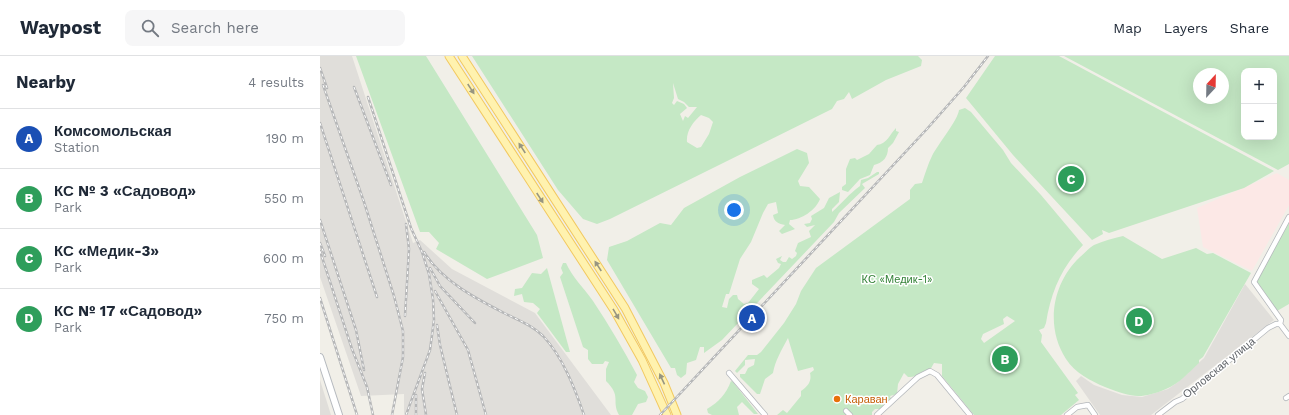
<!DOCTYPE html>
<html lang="en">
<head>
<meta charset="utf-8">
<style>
	:root { --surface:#fff; --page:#f6f6f7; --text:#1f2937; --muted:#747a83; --line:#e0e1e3; --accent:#1a73e8 }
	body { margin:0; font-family:"Work Sans",sans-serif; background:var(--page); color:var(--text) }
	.controls { position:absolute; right:12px; top:12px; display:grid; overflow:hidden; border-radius:8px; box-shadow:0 4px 16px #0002 }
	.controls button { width:36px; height:36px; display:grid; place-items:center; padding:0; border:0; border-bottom:1px solid var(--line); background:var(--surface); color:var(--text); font:20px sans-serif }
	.compass { position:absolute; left:873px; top:12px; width:36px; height:36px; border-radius:50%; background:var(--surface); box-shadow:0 4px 16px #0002; rotate:22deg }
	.you { position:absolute; left:414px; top:154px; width:14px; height:14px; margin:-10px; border:3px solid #fff; border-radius:50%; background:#1a73e8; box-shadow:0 0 0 6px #1a73e833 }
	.badge { display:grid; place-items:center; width:26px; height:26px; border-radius:50%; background:var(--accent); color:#fff; font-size:13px; font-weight:700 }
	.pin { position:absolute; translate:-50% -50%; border:2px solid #fff; box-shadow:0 1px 4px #0006 }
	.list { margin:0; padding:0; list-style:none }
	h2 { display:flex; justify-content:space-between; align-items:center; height:52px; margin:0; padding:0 16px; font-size:17px }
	h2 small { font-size:13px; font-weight:400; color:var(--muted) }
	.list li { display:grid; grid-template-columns:26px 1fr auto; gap:12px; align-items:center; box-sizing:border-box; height:60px; padding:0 16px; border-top:1px solid var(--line) }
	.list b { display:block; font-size:15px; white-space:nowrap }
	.list p { margin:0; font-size:13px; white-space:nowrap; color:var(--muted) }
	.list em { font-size:13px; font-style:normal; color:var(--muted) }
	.icon { flex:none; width:22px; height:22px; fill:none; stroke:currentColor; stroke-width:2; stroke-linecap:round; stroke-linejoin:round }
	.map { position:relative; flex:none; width:969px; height:359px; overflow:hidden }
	header { display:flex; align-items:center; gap:24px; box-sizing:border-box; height:56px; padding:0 20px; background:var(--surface); border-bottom:1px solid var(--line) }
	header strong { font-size:19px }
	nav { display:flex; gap:22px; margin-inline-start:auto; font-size:14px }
	.search { width:280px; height:36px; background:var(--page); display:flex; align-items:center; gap:10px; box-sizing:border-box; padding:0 14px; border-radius:8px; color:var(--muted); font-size:15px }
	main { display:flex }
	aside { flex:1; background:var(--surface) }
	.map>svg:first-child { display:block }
</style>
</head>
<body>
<header>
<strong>Waypost</strong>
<div class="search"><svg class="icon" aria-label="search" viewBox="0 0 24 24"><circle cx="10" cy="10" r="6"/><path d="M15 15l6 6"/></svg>Search here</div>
<nav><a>Map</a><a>Layers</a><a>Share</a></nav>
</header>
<main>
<aside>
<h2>Nearby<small>4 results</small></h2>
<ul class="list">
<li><span class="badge" style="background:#1a4fb4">A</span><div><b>Комсомольская</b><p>Station</p></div><em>190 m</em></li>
<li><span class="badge" style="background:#2e9e5b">B</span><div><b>КС № 3 «Садовод»</b><p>Park</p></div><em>550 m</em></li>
<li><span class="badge" style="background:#2e9e5b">C</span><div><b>КС «Медик-3»</b><p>Park</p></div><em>600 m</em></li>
<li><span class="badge" style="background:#2e9e5b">D</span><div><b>КС № 17 «Садовод»</b><p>Park</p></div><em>750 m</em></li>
</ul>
</aside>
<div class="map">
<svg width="969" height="359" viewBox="0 0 969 359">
	<rect width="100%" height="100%" fill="#f1efe8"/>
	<!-- industrial -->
	<g fill="#e0deda">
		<polygon points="0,0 32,0 93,187 100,184 132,213 215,257 291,359 86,359 84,358 84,338 41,340 0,221"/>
		<polygon points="925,228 954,264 831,359 780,359 756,325 761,320 774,329 802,339 822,341 848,333 858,326 884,302"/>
		<polygon points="0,324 11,359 0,359"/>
	</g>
	<!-- medical -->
	<polygon fill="#fce8e6" points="957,117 969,124 969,149 932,215 883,191 877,152"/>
	<!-- green -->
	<g fill="#c5e8c5" fill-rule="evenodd">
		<polygon points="36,0 106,0 217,179 223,202 167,223 116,193 119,187 109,176 100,176"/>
		<path d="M152,0H598L602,4L601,10L566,24L532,43L529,36L524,43L517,45L512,53L290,163L277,168L263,163L238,134ZM353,27L358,43L364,46L369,51H377L368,62L365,60L363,65L360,58L367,52L364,48L357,45L354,49L352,47L354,42ZM381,59L389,62L393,66L389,78L381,91L377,92L367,86C366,75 373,66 381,59Z"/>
		<polygon points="675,0 739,0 954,115 924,132 789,177 782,174 783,178 772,184 693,99 646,42"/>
		<path d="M744,0H969V108L958,114ZM924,15H954V81H924ZM879,18H903V42H879Z"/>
		<path d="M645,52L651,56L683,94L691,107L721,139L763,189C741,212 731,236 726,267L724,272L719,274L722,279L721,286L758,337L755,339L759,344L741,359H654L622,320V308L614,307L610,314C601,313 598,322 588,321L584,317L578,328L577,338L570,340L571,343L560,353H555L552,356V359H457L463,354L467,357L481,340V335C488,330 492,325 490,317L494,314L493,311L478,315L468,282C462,293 455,305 453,317L445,323L440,338H437L420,321V318H425L428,312L434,309L435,303L425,304V309L417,317L415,315L428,299H437L441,296L464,267L476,248L481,235L496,212L590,143V134L595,128L602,127C605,118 608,108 612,100C618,88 638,64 639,54ZM687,260L695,265L664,287L661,283L663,278L684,268L683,263Z"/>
		<path d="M576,72V75L579,76L573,87L568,92C568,101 563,107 554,109L550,119L540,123L528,136L522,134V131L526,128V113L530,103L535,102L537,104L549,98L557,89C567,88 570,78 576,72Z"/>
		<path d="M477,93L487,97L489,107L478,125L480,130L489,131L500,143C496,154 481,164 470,164L469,168L475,173L462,178L459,175L465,169C459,168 454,166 453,159L458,157L456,146L448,148L443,157L431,186L420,203L409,238H406L402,251L407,252L409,243L413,239H417L418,243L424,248L428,247L439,233L432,228V224L444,219L447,222L459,212L461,208L458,207L456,203L462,200L460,204L463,206H466L469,201L472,203L476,200L477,197L475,195L478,187L491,181L489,175L495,169L487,171L484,168L490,167L492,163L491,160L504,152L509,142L520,136L519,146L512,153V156C522,147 529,138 540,130L541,124L548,122L557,116H559V118L542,128L545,132L519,157L514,166L402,284L384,297V291H380L376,304L367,307L366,318L361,322L357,319L355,312H351L287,204L289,191L307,185L340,167L351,169L364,152L420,121Z"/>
		<polygon points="969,165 969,248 957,255 936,224"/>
		<path d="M803,180L842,203L876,192L887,198L893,197L931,217L883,301L879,304V307C869,316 859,328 846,333C820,344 811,341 785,331C771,325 755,317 746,303C725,271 732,227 760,201C765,197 769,192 774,189C783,185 794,182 803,180Z"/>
		<path d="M243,207H246C252,221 264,232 273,245C289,269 303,293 317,319L314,326L318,332L325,335L328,341L326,346L318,348L312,359H299C291,344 302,341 286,325V313L289,306L285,305L283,308H272L268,303V294L263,291L240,221L243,217L241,212Z"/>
		<polygon points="227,212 250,296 246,296 217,257 220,253 213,247 204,246 202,238 194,240 195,233 202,232 212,217 221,218"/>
		<path d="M411,325L413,326L438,358H434L422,346L417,351L419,359H392L388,357L387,353C399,346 406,338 411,325Z"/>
	</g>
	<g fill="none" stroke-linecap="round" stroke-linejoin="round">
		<defs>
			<g id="minor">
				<polyline points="969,161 934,226 961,264 960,268 969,280"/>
				<polyline points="409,317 445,359"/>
				<polyline points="966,342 969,340"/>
				<polyline points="526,355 530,359"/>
				<polyline points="557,359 598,321 610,315 617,319 650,359"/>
				<polyline points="747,359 757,351 768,349 775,359"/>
				<polyline points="838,359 855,346 862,343 948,272 956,268 960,268"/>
			</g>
			<polyline id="secondary" points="0,301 19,359"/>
			<g id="primary">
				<polyline points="129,0 294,254 322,304 347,359"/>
				<polyline points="142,0 305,252 344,327 357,359"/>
			</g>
		</defs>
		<!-- minor casing -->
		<use href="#minor" stroke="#b5b8bc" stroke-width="6"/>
		<!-- secondary casing -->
		<use href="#secondary" stroke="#b6babf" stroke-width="8"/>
		<!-- primary casing -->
		<use href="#primary" stroke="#f2c960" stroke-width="9"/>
		<!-- minor -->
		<use href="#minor" stroke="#fff" stroke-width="4.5"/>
		<!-- secondary -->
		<use href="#secondary" stroke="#fff" stroke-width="6"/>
		<!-- primary -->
		<use href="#primary" stroke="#fff2af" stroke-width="7"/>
		<defs>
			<g id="rail">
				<polyline points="0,12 7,32"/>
				<polyline points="3,29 44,146 74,240 83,275 83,301 72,359"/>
				<polyline points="34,31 71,129"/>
				<polyline points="48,41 91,172 102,196 109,218 113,243 114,264 110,294 86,359"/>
				<polyline points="0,67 57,241"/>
				<polyline points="0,164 36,274 44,314"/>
				<polyline points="0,187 5,200"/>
				<polyline points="0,195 32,293 47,331 53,359"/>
				<path d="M104,196C122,225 155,242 184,257C198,264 212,269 223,280C243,301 255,333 264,359"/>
				<polyline points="110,212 120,230 155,267"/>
				<polyline points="115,235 148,294 166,359"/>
				<polyline points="0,242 37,359"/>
				<polyline points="85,260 89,193 86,168"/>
				<polyline points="117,269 120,289 137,359"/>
				<polyline points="105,317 102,333 106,359"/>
				<polyline points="96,339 96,359"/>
				<polyline points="340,359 606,74 644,31 668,0"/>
			</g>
		</defs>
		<!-- rail casing -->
		<use href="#rail" stroke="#b6b7b8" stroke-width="2.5"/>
		<!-- rail -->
		<use href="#rail" stroke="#fff" stroke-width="1" stroke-dasharray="3" stroke-linecap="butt"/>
	</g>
	<!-- one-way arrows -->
	<defs><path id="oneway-solid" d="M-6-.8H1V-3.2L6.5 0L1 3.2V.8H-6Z"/></defs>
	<g fill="#979581">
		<use href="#oneway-solid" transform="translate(151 33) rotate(57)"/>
		<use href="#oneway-solid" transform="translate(202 92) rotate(-123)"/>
		<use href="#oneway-solid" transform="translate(220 142) rotate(57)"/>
		<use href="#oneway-solid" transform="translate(278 210) rotate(-123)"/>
		<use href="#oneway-solid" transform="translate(296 258) rotate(60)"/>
		<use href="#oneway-solid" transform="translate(342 323) rotate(-115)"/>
	</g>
	<!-- markers -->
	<circle fill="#e8710a" stroke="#fff" stroke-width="1.5" cx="517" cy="343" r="4"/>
	<g text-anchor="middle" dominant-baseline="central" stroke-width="3" stroke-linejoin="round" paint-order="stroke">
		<!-- park labels -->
		<g font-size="11" fill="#348238" stroke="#fff">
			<text x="577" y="223">КС «Медик-1»</text>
		</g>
		<!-- street labels -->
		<g font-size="11" fill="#5f6368" stroke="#fff">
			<text transform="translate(899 312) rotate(-39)">Орловская улица</text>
		</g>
		<!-- food labels -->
		<g font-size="11" fill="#c56008" stroke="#fff" text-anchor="start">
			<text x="525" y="343">Караван</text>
		</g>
	</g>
</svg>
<div class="controls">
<button>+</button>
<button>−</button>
</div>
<svg class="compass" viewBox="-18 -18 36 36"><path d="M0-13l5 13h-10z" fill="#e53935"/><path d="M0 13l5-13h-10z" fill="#747a83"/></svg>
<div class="you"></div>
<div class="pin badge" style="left:432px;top:262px;background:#1a4fb4">A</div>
<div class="pin badge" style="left:685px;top:303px;background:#2e9e5b">B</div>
<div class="pin badge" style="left:751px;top:123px;background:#2e9e5b">C</div>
<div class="pin badge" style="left:819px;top:265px;background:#2e9e5b">D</div>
</div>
</main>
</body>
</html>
